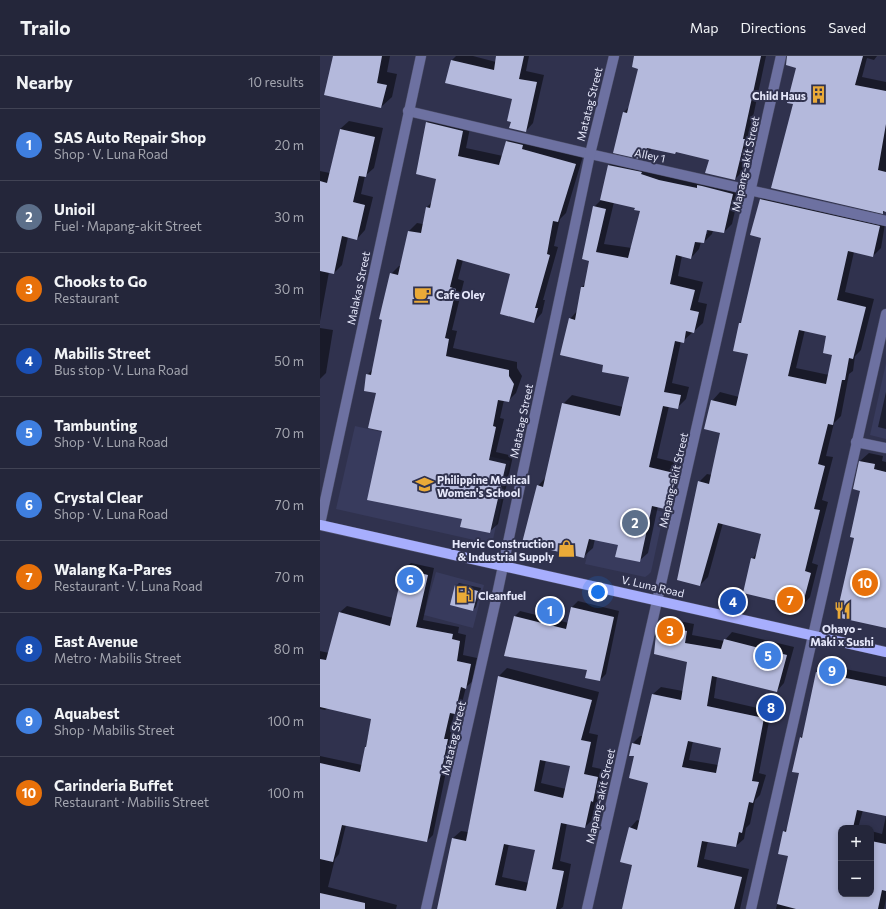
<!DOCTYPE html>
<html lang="en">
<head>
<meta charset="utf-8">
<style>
	:root { --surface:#24263a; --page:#2c2e42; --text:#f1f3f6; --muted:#a3a5af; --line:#414354; --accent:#95b2f1 }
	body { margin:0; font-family:Commissioner,sans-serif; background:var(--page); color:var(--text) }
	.controls { position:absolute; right:12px; bottom:12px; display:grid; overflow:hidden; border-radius:8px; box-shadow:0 2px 6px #0003 }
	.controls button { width:36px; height:36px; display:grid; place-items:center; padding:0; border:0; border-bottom:1px solid var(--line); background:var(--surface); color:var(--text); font:20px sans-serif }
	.you { position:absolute; left:278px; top:536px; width:14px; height:14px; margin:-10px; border:3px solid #fff; border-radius:50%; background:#1a73e8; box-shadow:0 0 0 6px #1a73e833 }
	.badge { display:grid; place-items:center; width:26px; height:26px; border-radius:50%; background:var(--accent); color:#fff; font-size:13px; font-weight:700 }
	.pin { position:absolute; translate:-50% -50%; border:2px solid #fff; box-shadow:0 1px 4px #0006 }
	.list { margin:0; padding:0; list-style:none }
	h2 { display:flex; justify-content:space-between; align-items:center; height:52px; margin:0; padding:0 16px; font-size:17px }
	h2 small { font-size:13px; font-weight:400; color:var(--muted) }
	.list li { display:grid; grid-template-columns:26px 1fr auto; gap:12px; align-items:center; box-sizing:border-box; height:72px; padding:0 16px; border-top:1px solid var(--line) }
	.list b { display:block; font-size:15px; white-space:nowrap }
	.list p { margin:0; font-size:13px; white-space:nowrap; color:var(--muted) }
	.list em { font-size:13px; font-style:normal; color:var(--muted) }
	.map { position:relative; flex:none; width:566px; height:853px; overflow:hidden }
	header { display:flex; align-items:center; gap:24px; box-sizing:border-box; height:56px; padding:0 20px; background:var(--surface); border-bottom:1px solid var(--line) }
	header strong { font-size:19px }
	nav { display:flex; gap:22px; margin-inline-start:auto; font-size:14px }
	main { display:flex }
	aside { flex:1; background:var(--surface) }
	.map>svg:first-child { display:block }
</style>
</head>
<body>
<header>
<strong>Trailo</strong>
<nav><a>Map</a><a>Directions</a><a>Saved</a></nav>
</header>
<main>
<aside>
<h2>Nearby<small>10 results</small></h2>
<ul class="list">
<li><span class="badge" style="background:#3f7fe0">1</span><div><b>SAS Auto Repair Shop</b><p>Shop · V. Luna Road</p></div><em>20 m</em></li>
<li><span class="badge" style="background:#5c6f8a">2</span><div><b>Unioil</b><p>Fuel · Mapang-akit Street</p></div><em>30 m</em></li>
<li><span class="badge" style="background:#e8710a">3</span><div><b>Chooks to Go</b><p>Restaurant</p></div><em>30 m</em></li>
<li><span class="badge" style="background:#1a4fb4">4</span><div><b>Mabilis Street</b><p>Bus stop · V. Luna Road</p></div><em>50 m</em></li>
<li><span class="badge" style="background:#3f7fe0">5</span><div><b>Tambunting</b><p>Shop · V. Luna Road</p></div><em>70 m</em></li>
<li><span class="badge" style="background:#3f7fe0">6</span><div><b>Crystal Clear</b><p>Shop · V. Luna Road</p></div><em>70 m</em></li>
<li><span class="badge" style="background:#e8710a">7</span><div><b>Walang Ka-Pares</b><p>Restaurant · V. Luna Road</p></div><em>70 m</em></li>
<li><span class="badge" style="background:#1a4fb4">8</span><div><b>East Avenue</b><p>Metro · Mabilis Street</p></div><em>80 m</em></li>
<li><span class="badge" style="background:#3f7fe0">9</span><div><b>Aquabest</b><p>Shop · Mabilis Street</p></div><em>100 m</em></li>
<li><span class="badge" style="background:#e8710a">10</span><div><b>Carinderia Buffet</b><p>Restaurant · Mabilis Street</p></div><em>100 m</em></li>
</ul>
</aside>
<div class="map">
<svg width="566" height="853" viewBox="0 0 566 853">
	<rect width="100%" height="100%" fill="#30324e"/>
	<!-- built -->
	<g fill="#383b5d">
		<polygon points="566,307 566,383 550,379"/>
		<polygon points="35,370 190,405 172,488 16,453"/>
		<polygon points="281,442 344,456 331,516 328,519 325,521 265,508"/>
		<polygon points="116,516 164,529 153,572 104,559"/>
	</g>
	<!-- shadow -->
	<g fill="#0007" fill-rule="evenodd">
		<polygon points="14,0 70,0 67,16 77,18 72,41 61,51"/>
		<polygon points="136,0 153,0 176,6 177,0 209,0 206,15 224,19 213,67 206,75 193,42 132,4"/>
		<polygon points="315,0 446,0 430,75 432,76 422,116 415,123 390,103 357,95 355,97 332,92 324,103 304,56 310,50 319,12"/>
		<polygon points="476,0 557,0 554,4 547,2 542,21 566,26 566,155 562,157 474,48 477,11"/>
		<polygon points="115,58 151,67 146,92 183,100 187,85 195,77 263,100 246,157 240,163 234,190 238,191 223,244 225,244 222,257 214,266 191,217 143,204 138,223 144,225 132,274 137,275 133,292 197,306 197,312 202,320 196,337 188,345 184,344 180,362 184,363 176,396 193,400 178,468 169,476 143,463 63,374 58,336 47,319 53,313 71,218 79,210 81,210 89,175 97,167 103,168 107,151 112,146 117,122 107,66"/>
		<polygon points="29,65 63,72 54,112 45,120 41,138 53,141 45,174 37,183 28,181 22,209 14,217 9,216 0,265 0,115 10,117 20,73"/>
		<path d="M298,101L421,129L412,168L404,176L393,174L392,178L384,186H381L379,193L371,202L362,200L358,220L383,226L378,246L387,248L383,267L363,285H361L352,327L369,331L366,343L357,352L349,350L337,402L362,408L353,443L345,452L338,450L328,497L319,505L299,488L275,483L273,492L264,500L218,430L226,421L243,348L252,339L303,351L310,320L285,308L250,263L257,255L262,231L266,227L270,204L274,151L281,144L289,109ZM294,146L316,151L321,154L312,192L284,188ZM389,169L387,178H385Z"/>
		<path d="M449,135L566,162L561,192L553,200L534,196L525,236L554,243L541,294L535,300L533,315L529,318L521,360L514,367L506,400L513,401L502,444L508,446L492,507L498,509L490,541L482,550L432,503L437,497L443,477L403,467L388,521L380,529L379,426L387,418L392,419L401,376L392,345L400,336L419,341L429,298L420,267L423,265L442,181L440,144ZM485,274L507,279L513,298L509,319L476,312Z"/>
		<polygon points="0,272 13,274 6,317 0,323"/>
		<polygon points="566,336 566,373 558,371"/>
		<polygon points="549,397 563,400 562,405 566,406 566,568 535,481 542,434 540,405"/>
		<polygon points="91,507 114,512 103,564 139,571 138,577 146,579 143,599 157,602 153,625 146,631 141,651 134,658 130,676 134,677 113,779 107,785 26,769 19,798 15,803 8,831 77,849 76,853 0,853 0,700 42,709 52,662 8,652 5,654 0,653 0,595 9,597 20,556 27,550 73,562 84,513"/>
		<polygon points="139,527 161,532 156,551 153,554 136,530"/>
		<polygon points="258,545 299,555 286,618 280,624 268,613 194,561 200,555 249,567 252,551"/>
		<path d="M354,564L374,568L372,579L404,585L412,576L474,591L464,627L457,635L397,620L394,642L451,655L439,717L446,719L440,739L435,744L430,768L426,772L424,783L416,790L388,785L384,803L429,813L420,853H303L313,808L310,772L317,764L320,765L329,726L315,700L313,687L320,680H323L333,638L341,631L363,635L368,605L337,578ZM373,685L402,691L398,709L369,704Z"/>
		<polygon points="505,609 566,621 566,759 543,754 538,772 521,772 521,838 551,838 551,775 562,778 566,760 566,843 564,853 456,853 469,799 464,776 468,771 480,717 480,682 484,678 497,617"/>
		<path d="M187,612L279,636L269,677L278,679L272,711L286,714L273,763L265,771L247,767L240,805L251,808L243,851L240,853H124L133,782L141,775L148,776L179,620ZM226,704L251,709L246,733L221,727ZM189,788L216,793L209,827L182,821Z"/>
	</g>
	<!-- building -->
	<g fill="#b4b9dc" fill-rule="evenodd">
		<polygon points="13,0 62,0 57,27 67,29 61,52 4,39"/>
		<polygon points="176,0 204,0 199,23 217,26 206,76 189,72 191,66 187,65 192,43 125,27 131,4 174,14"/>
		<polygon points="314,0 441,0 423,83 425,83 415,124 385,117 389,104 356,96 355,98 327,92 324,104 293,97 303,56 307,57 318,13 312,11"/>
		<polygon points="467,0 543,0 535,29 566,35 566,68 558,114 566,116 566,156 563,155 563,158 451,132 473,48 467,47 476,12 466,9"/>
		<polygon points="106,66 143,75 138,100 179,109 186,85 203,89 202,93 256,108 238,166 233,165 227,198 230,199 215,252 218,252 214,267 180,258 190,218 137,203 130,231 136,233 125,282 129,283 126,300 189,314 189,320 194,328 189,346 178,344 173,370 176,371 169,404 186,408 170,477 140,471 142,463 47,444 62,375 48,372 56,337 44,335 46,318 51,319 62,264 59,263 70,217 78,219 88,175 101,177 106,151 110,152 116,123 96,118"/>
		<polygon points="20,73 55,81 46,121 39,120 33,146 45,149 37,184 22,180 14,218 0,215 0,125 7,127"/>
		<polygon points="288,109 322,116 321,118 339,124 377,132 377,129 382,130 413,138 404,177 387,174 384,187 375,186 371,203 356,199 350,228 375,234 370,254 379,256 374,277 366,275 364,287 355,285 344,336 361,339 358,353 343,350 329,411 354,417 345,453 332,450 320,506 295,501 298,489 269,483 264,502 202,487 217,429 223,431 242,347 300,360 309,321 282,316 283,309 240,299 249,262 255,264 261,231 264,231 269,205 262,203 273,150 286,153 276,196 308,202 320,155 314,154 315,152 280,144"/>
		<path d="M440,143L560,170L553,201L528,195L517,244L546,251L533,303L529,302L525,324H522L513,369L508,368L498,408L505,410L494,453L500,454L485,515L491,517L482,551L423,537L431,502L435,503L441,478L398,467L380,530L357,524L378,425L389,428L400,377L384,373L391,344L416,350L428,298L413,295L419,267H421L441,182L430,179ZM479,274L506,280L503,297L512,299L506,328L468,320Z"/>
		<polygon points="539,405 555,408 554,413 566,416 566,572 516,561 534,482 530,481 540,435 533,433"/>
		<polygon points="83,513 108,519 96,571 133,578 132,583 140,585 137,605 151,608 146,633 141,631 135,658 130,657 124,683 128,683 107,786 22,769 13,806 0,803 0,707 40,716 45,691 46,691 51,663 0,651 0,603 6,604 19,556 70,570"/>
		<polygon points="135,529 158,535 153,555 130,549"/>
		<polygon points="251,551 294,561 280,625 265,622 267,614 184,600 194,560 246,573"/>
		<path d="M346,571L367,575L365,587L401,593L404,583L467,599L457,636L392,620L387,650L444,662L432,725L439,726L433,747L429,746L422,777L419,776L416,791L382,785L377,811L422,821L414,853H302L312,809L300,806L309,771L317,774L328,727L309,722L314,700H309L312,687L320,689L332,638L361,644L367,606L334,598L336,578ZM368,685L401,692L396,717L362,711Z"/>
		<polygon points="496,616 566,630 566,760 537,754 533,772 521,772 521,838 551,838 551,785 566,788 566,835 562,834 558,853 476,853 457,848 468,800 458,798 463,775 466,776 479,717 472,716 480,681 482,682"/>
		<path d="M178,620L272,644L261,684L271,686L264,718L278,721L273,746L271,745L265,772L241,767L232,813L244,815L236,853H117L132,782L146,785ZM220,704L250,710L243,742L214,735ZM184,788L215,794L206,835L175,829Z"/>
		<polygon points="0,837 45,847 45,853 0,853"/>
	</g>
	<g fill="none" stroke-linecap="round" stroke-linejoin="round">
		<defs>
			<g id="minor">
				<polyline points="88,55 270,98 566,165"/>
				<polyline points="536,386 566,392"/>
				<polyline points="0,468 101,0"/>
				<polyline points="106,853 175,548 270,98 294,0"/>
				<polyline points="267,853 461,0"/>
				<polyline points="431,853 566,258"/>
			</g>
			<polyline id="major" points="0,469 566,596"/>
		</defs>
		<!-- minor casing -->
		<use href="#minor" stroke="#4d4f6a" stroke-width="11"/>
		<!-- major casing -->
		<use href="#major" stroke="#4d4f6a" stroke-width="11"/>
		<!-- minor -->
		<use href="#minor" stroke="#6d71a1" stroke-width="10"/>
		<!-- major -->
		<use href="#major" stroke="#a7aefd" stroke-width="10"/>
	</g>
	<!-- icons -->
	<defs>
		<symbol id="building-bare" viewBox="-9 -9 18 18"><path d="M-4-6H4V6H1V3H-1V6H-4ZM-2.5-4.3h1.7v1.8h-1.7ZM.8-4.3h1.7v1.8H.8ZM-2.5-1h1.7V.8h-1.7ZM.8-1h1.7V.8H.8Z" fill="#eaaa38" stroke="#30324e" stroke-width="2.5" paint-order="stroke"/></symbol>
		<symbol id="cafe-bare" viewBox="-9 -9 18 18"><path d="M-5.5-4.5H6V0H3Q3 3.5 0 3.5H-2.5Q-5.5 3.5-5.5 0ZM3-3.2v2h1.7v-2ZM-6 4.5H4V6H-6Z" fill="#eaaa38" stroke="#30324e" stroke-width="2.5" paint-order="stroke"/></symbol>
		<symbol id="school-bare" viewBox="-9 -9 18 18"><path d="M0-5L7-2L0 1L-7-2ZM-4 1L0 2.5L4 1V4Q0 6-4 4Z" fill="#eaaa38" stroke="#30324e" stroke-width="2.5" paint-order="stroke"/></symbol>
		<symbol id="shop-bare" viewBox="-9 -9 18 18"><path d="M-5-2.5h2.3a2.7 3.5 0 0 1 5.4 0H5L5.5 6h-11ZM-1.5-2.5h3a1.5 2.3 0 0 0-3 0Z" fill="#eaaa38" stroke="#30324e" stroke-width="2.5" paint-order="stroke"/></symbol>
		<symbol id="fuel-bare" viewBox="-9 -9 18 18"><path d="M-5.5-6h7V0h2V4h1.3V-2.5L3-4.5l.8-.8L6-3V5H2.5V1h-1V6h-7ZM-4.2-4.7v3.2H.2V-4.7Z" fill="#eaaa38" stroke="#30324e" stroke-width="2.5" paint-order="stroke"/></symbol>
		<symbol id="restaurant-bare" viewBox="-9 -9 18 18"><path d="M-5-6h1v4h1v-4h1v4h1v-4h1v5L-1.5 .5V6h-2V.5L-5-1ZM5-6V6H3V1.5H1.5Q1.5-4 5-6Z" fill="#eaaa38" stroke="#30324e" stroke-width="2.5" paint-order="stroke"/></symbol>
	</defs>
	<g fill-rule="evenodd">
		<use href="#building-bare" x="486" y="26" width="25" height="25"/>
		<use href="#cafe-bare" x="90" y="226" width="25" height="25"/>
		<use href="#school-bare" x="92" y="416" width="25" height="25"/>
		<use href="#shop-bare" x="234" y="480" width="25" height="25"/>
		<use href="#fuel-bare" x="132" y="526" width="25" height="25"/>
		<use href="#restaurant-bare" x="510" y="542" width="25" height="25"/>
	</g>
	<g text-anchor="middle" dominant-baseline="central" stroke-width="4" stroke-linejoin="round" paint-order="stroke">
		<!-- poi labels -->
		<g font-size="11" font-weight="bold" fill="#e6e8fb" stroke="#30324e" text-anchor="start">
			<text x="486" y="39" text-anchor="end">Child Haus</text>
			<text x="116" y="238">Cafe Oley</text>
			<text x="117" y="423">Philippine Medical<tspan x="117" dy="13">Women's School</tspan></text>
			<text x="234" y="487" text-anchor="end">Hervic Construction<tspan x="234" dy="13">&amp; Industrial Supply</tspan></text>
			<text x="158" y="539">Cleanfuel</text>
			<text x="522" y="572" text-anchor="middle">Ohayo -<tspan x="522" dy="13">Maki x Sushi</tspan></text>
		</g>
		<!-- street labels -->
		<g font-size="11" fill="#e6e8fb" stroke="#30324e">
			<text transform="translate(269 48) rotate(-76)">Matatag Street</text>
			<text transform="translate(330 99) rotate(12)">Alley 1</text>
			<text transform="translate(425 108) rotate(-78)">Mapang-akit Street</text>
			<text transform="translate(38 232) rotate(-78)">Malakas Street</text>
			<text transform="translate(201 365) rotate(-78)">Matatag Street</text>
			<text transform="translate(353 424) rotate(-77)">Mapang-akit Street</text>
			<text transform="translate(333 530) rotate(13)">V. Luna Road</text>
			<text transform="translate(133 682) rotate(-77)">Matatag Street</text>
			<text transform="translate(280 740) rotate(-77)">Mapang-akit Street</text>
		</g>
	</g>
</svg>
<div class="controls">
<button>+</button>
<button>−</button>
</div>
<div class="you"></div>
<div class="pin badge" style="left:230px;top:555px;background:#3f7fe0">1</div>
<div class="pin badge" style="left:315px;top:467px;background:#5c6f8a">2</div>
<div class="pin badge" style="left:350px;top:575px;background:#e8710a">3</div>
<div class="pin badge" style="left:413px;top:546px;background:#1a4fb4">4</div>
<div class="pin badge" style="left:448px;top:600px;background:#3f7fe0">5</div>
<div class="pin badge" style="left:90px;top:524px;background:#3f7fe0">6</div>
<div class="pin badge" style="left:470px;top:544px;background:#e8710a">7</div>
<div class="pin badge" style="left:451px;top:652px;background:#1a4fb4">8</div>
<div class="pin badge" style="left:512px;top:615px;background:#3f7fe0">9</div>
<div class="pin badge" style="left:545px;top:527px;background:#e8710a">10</div>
</div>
</main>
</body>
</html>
